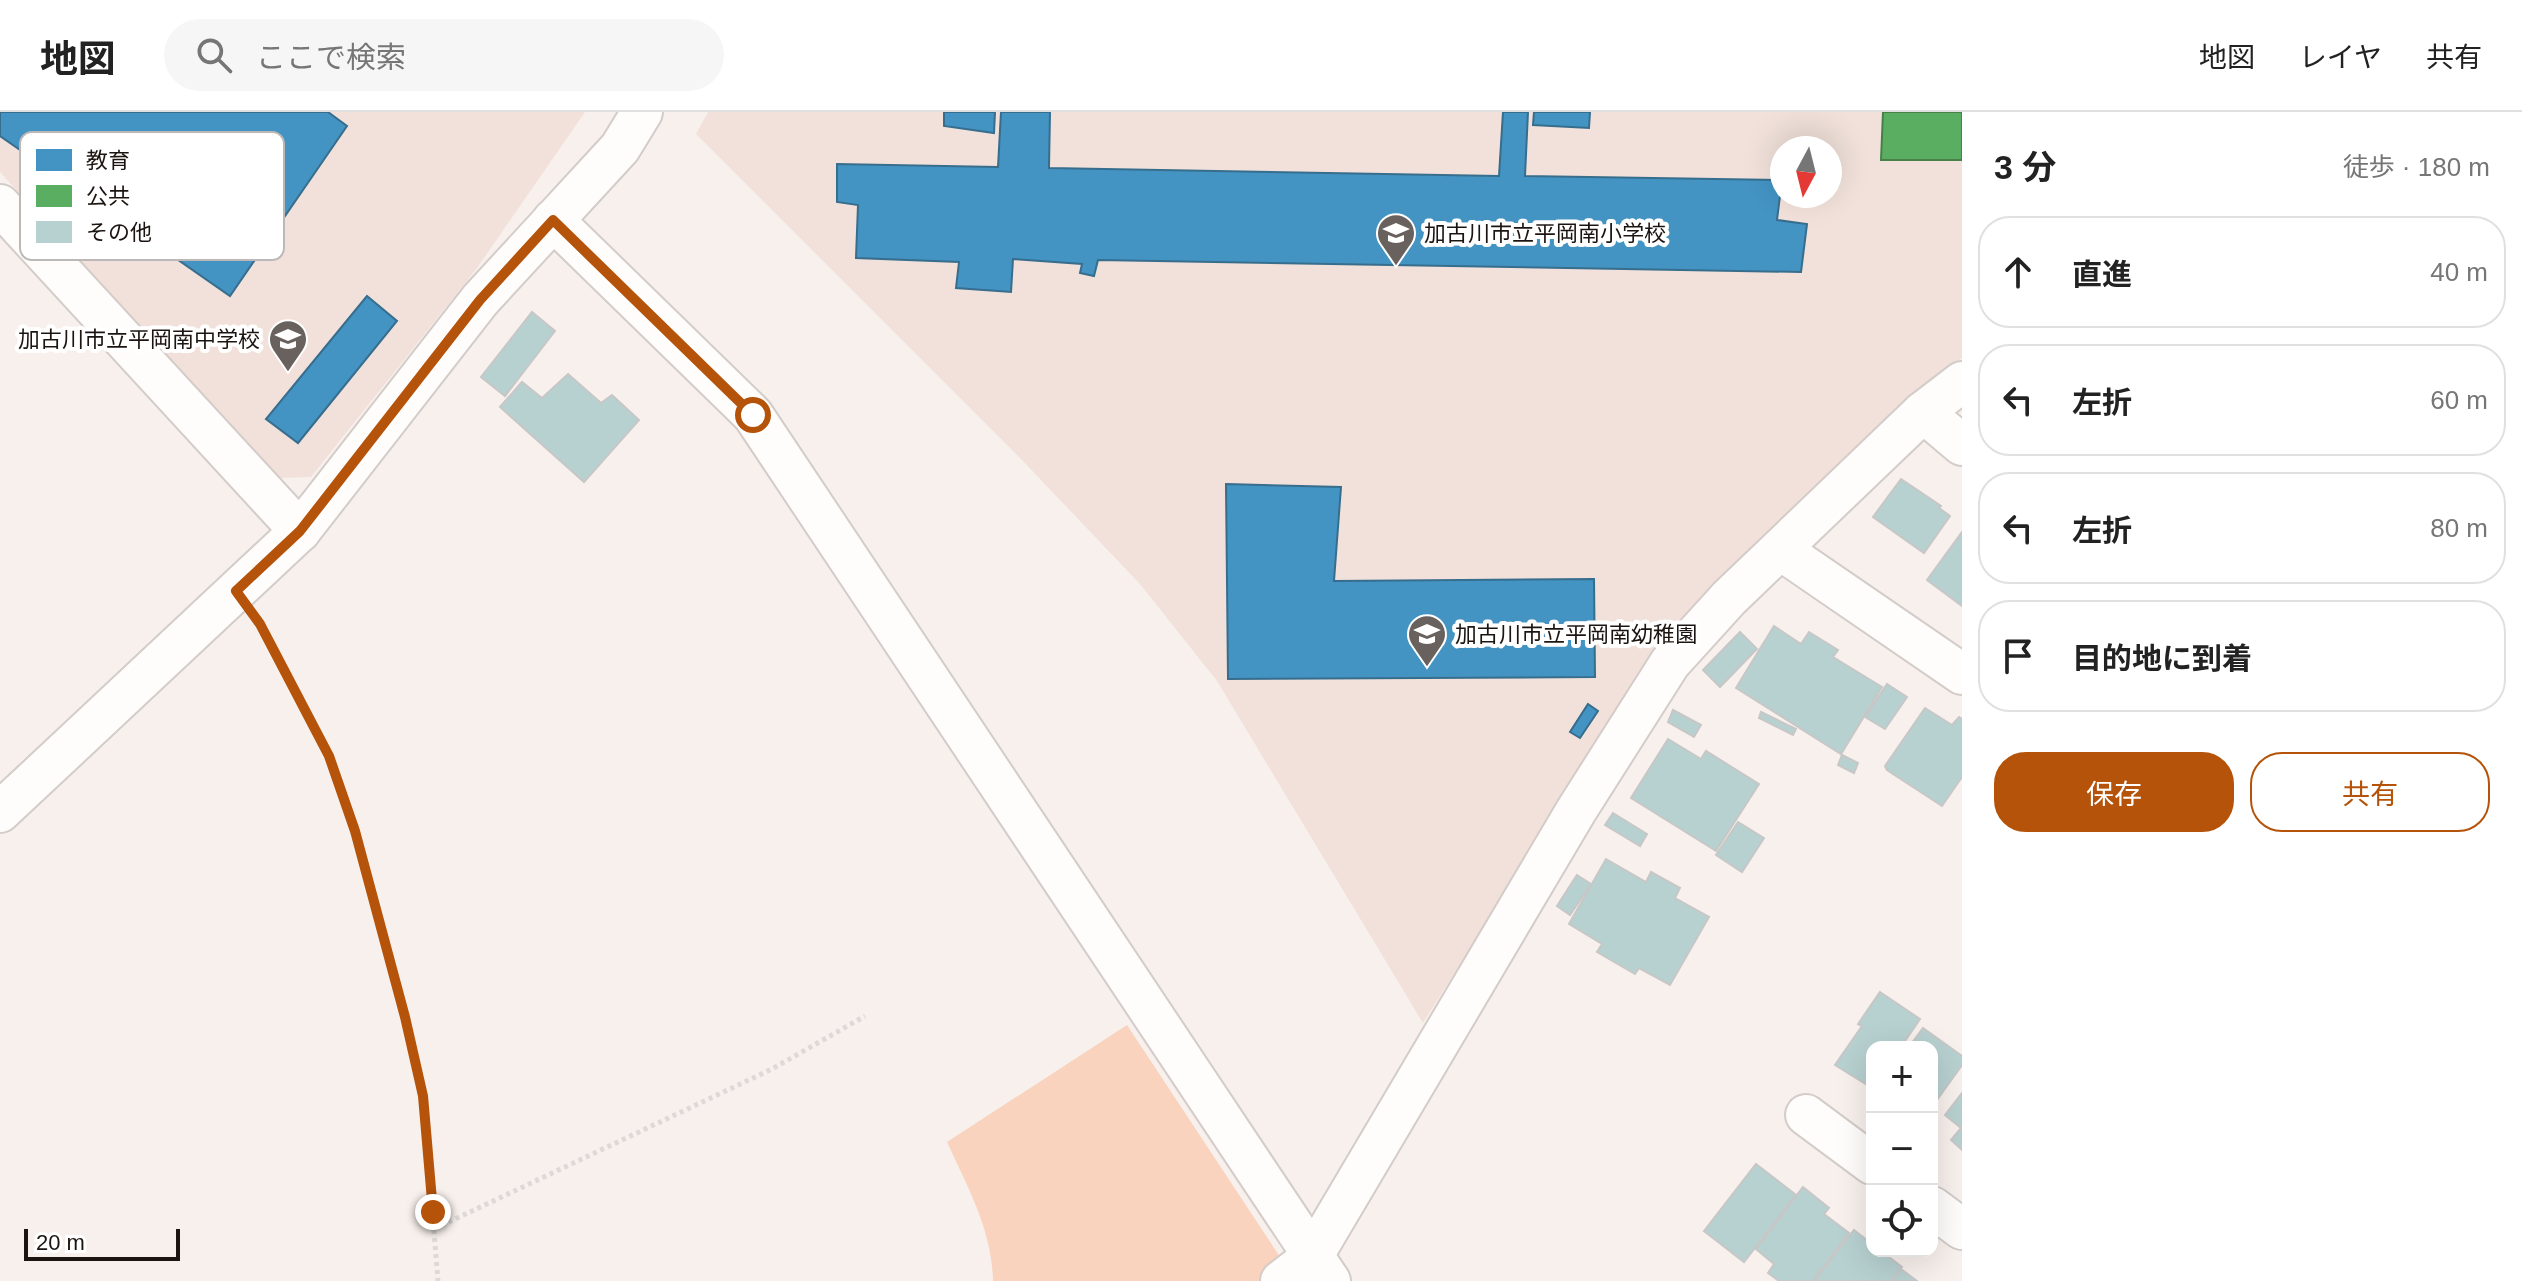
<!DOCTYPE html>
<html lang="ja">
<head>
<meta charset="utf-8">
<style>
	:root { --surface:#fff; --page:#f6f6f6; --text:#222; --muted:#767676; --line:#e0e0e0; --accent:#b45309 }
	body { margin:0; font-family:Helvetica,"Noto Sans JP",sans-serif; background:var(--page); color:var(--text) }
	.controls { position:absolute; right:24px; bottom:24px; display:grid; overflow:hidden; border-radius:16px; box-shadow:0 8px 32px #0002 }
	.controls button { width:72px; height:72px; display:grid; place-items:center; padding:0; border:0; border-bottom:2px solid var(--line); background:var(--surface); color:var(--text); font:40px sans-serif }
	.compass { position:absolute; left:1770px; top:24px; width:72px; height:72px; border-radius:50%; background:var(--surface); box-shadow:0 8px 32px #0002; rotate:187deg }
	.scale { position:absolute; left:24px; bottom:20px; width:156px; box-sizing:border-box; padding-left:8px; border:4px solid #1b1410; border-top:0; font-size:22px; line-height:28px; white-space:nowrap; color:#1b1410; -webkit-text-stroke:6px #fff; paint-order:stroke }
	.stop { position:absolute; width:24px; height:24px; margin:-18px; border:6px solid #b45309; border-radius:50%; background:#fff }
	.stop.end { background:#b45309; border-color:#fff; box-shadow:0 2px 8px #0008 }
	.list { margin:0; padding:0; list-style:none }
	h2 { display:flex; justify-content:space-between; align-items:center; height:104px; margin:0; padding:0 32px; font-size:34px }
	h2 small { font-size:26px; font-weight:400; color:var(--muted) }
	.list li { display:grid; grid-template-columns:52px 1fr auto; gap:24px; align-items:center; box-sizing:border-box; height:112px; margin:0 16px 16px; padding:0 16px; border:2px solid var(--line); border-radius:32px }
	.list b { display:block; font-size:30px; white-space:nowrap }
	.list em { font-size:26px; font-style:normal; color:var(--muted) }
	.actions { display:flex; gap:16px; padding:24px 32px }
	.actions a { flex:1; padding:18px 0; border:2px solid var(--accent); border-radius:32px; text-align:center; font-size:28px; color:var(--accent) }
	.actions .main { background:var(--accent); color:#fff }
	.icon { flex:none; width:44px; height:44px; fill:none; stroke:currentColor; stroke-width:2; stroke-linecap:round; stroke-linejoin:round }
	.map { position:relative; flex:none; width:1962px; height:1169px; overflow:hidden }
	header { display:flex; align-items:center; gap:48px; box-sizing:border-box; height:112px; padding:0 40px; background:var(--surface); border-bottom:2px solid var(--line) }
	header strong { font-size:38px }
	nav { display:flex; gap:44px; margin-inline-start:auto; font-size:28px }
	.search { width:560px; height:72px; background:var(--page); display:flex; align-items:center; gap:20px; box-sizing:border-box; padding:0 28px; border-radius:44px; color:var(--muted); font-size:30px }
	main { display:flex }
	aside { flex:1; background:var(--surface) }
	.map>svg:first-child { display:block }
</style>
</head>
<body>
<header>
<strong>地図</strong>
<div class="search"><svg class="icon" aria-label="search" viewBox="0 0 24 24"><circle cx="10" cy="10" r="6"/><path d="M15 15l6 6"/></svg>ここで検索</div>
<nav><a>地図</a><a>レイヤ</a><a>共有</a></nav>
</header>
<main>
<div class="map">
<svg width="1962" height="1169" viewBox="0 0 1962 1169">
	<rect width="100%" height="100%" fill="#f8f0ec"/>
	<!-- built -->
	<g fill="#f1e1da" fill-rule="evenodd">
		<polygon points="0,0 585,0 477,156 311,365 278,366 0,60"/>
		<path d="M708,0H1962V246L1902,291L1709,476L1655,543L1423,911L1217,569L1140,472L1021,347L696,22ZM1782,36H1830V84H1782Z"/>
	</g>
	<!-- green -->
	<path fill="#f9d3bd" d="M1127,913L1284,1151L1259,1169H993C992,1118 968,1076 947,1030Z"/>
	<!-- schools -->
	<g fill="#4393c3" stroke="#376d8d" stroke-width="2">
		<polygon points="0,0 328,0 347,14 230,184 0,24"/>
		<polygon points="944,0 995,0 994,21 944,14"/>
		<polygon points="1001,0 1050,0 1049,56 1499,64 1503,0 1528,0 1525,64 1782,68 1777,108 1807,112 1801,160 1098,148 1094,164 1080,161 1082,152 1013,147 1011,180 956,176 959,150 856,146 858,93 837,90 837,52 998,55"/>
		<polygon points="1534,0 1590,0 1589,16 1533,13"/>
		<polygon points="367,184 397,209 298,331 266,307"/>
		<polygon points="1226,372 1341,375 1334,469 1594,467 1595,565 1228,567"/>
		<polygon points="1588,592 1598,599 1580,626 1570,620"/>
	</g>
	<!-- public -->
	<polygon fill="#5aae61" stroke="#478049" stroke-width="2" points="1883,0 1962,0 1962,48 1881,48"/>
	<!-- building -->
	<g fill="#b7d1d0" stroke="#c6c7c6" stroke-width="2">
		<polygon points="532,200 555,219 505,284 481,265"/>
		<polygon points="568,262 601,291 612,283 639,308 584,370 500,295 522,270 542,286"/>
		<polygon points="1901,367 1941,394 1939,396 1950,404 1924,441 1873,405"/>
		<polygon points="1962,420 1962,494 1927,468"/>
		<polygon points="1774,514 1801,532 1809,520 1838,538 1833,545 1882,575 1841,642 1736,576"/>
		<polygon points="1740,520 1757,537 1720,575 1703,558"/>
		<polygon points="1887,572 1907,585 1885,617 1865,605"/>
		<polygon points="1925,596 1952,613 1959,605 1962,607 1962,665 1942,694 1887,658 1885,654"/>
		<polygon points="1673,598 1701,613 1694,625 1668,610"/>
		<polygon points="1761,600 1796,617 1793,623 1759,606"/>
		<polygon points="1668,627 1701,647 1706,639 1759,672 1716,739 1631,686"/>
		<polygon points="1842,643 1858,651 1854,661 1838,653"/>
		<polygon points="1613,701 1647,722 1640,734 1605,713"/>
		<polygon points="1738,710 1764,726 1742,760 1716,743"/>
		<polygon points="1606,747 1646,770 1651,760 1680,776 1675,786 1709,805 1670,873 1639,856 1635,862 1597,840 1602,832 1569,812"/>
		<polygon points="1577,763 1591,772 1570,803 1557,794"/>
		<polygon points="1880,880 1920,907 1901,935 1872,935 1872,976 1835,953 1862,914 1858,912"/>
		<polygon points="1923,916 1962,944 1962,953 1932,995 1932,935 1909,935"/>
		<polygon points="1962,981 1962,1038 1951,1028 1961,1016 1945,1003"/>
		<polygon points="1756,1052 1796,1083 1744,1150 1704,1119"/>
		<polygon points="1803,1075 1829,1096 1824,1102 1849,1121 1813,1169 1779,1169 1768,1161 1774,1152 1756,1137"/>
		<polygon points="1854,1118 1872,1132 1872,1139 1881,1139 1902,1155 1891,1169 1814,1169"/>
		<polygon points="1901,1157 1917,1169 1892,1169"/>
	</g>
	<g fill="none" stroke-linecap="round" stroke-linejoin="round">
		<defs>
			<g id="minor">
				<polyline points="0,93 300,419"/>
				<polyline points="553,108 753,303 1330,1169"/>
				<polyline points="1923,300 1962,333"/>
				<polyline points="1781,438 1962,562"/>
				<polyline points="0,700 300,419 480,188 620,36 642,0"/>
				<polyline points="1806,1003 1872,1052"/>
				<polyline points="1932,1095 1962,1117"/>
				<polyline points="1281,1169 1312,1145 1576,699 1670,551 1729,486 1923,300 1962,270"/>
			</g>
		</defs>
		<!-- minor casing -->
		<use href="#minor" stroke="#d3ccc8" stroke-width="44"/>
		<!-- path -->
		<g stroke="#dcd9d8" stroke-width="5" stroke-dasharray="4 4" stroke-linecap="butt">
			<polyline points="262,516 329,644 355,719 405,905 423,984 438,1169"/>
			<polyline points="434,1117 772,957 865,904"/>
		</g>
		<!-- minor -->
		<use href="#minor" stroke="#fefdfc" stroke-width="40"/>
	</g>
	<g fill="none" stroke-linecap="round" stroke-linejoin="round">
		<!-- route -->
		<polyline stroke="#b45309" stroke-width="10" points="433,1100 423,984 405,905 355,719 329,644 260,512 236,479 300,419 480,188 553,108 753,303"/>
	</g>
	<!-- icons -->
	<defs>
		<symbol id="school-pin" viewBox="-11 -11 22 30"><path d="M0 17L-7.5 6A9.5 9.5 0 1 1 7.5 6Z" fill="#68615d" stroke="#fff"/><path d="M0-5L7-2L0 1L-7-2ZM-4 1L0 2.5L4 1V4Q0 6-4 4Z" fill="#fff"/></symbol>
	</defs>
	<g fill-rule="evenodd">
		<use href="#school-pin" x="1374" y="99" width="44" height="60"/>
		<use href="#school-pin" x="266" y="205" width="44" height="60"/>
		<use href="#school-pin" x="1405" y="500" width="44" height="60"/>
	</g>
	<g text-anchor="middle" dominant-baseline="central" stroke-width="8" stroke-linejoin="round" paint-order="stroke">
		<!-- poi labels -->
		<g font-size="22" fill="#1b1410" stroke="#fff" text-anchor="start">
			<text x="1424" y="121">加古川市立平岡南小学校</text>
			<text x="260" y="227" text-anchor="end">加古川市立平岡南中学校</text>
			<text x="1455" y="522">加古川市立平岡南幼稚園</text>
		</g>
	</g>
	<!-- legend -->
	<rect x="20" y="20" width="264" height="128" rx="12" fill="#fff" stroke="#bbb8b7" stroke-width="2"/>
	<rect x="36" y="37" width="36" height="22" fill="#4393c3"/>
	<rect x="36" y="73" width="36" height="22" fill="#5aae61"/>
	<rect x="36" y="109" width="36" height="22" fill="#b7d1d0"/>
	<g font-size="22" fill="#1b1410">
		<text x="86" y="56">教育</text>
		<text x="86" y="92">公共</text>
		<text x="86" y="128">その他</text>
	</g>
</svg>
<div class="controls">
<button>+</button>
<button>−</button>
<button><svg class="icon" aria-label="locate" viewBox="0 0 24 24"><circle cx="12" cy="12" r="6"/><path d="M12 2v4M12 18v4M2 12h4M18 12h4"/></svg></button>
</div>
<svg class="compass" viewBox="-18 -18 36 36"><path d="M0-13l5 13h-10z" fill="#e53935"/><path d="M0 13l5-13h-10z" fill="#767676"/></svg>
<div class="scale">20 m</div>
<div class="stop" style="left:753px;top:303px"></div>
<div class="stop end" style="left:433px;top:1100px"></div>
</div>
<aside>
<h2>3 分<small>徒歩 · 180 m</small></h2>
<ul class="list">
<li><svg class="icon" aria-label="ahead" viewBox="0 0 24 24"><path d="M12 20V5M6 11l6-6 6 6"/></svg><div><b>直進</b></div><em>40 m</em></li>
<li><svg class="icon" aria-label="left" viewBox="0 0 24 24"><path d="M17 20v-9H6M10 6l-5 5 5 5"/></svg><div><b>左折</b></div><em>60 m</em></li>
<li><svg class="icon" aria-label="left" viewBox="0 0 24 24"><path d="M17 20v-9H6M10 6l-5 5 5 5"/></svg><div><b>左折</b></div><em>80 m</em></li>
<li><svg class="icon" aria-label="arrive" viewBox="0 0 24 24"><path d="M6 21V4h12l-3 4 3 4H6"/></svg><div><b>目的地に到着</b></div></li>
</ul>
<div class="actions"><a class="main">保存</a><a>共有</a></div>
</aside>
</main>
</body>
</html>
